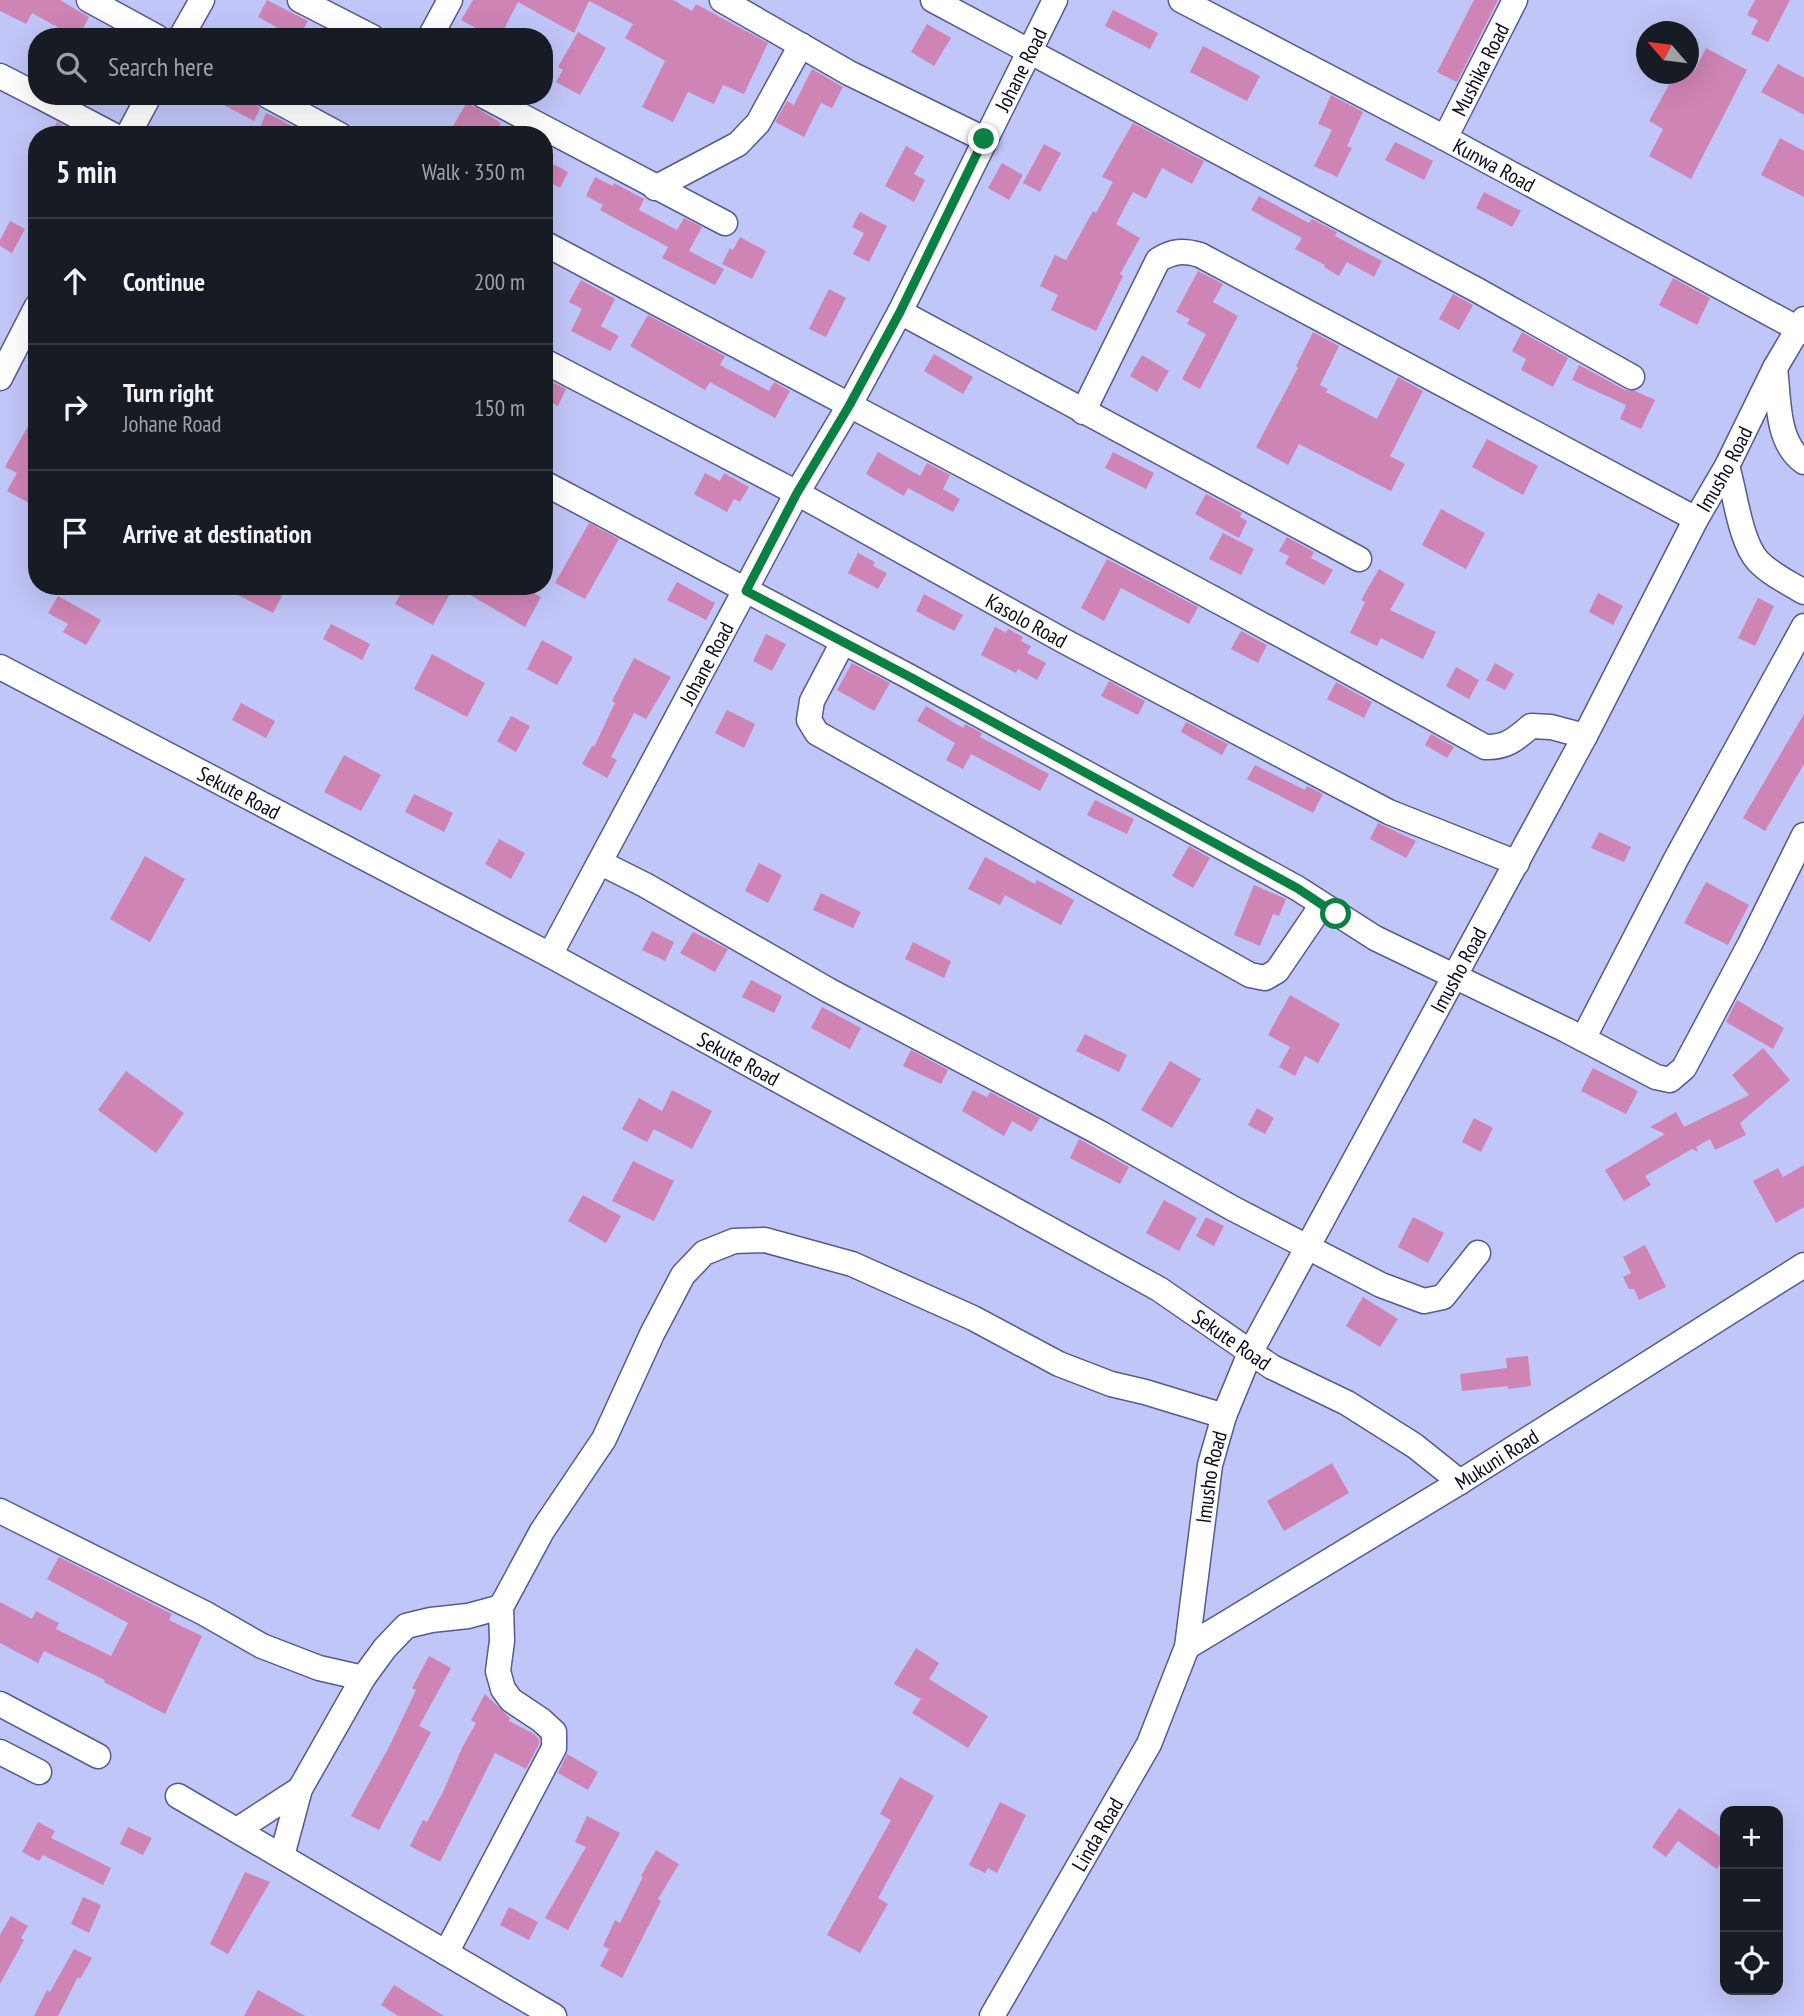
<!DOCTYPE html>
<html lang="en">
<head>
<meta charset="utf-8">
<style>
	:root { --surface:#171b24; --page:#242831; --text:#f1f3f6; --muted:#9ea1a6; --line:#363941 }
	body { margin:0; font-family:"PT Sans Narrow",sans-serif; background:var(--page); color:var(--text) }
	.controls { position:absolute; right:21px; bottom:21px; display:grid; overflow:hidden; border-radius:14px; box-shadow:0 7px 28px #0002 }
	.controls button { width:63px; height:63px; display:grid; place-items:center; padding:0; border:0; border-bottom:2px solid var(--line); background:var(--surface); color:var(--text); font:35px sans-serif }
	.compass { position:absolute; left:1636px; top:21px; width:63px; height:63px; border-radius:50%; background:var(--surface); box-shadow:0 7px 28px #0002; rotate:298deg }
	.stop { position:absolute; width:21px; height:21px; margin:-16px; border:5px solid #0b8043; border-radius:50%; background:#fff }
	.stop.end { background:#0b8043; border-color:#fff; box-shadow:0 2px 7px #0008 }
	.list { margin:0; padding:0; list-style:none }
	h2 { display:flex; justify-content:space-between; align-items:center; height:91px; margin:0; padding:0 28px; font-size:30px }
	h2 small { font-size:23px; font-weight:400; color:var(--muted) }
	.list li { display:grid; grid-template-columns:46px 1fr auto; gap:21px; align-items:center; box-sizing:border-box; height:126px; padding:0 28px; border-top:2px solid var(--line) }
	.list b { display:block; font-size:26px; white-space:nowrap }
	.list p { margin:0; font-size:23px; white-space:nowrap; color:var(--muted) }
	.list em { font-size:23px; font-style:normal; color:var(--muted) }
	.icon { flex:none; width:38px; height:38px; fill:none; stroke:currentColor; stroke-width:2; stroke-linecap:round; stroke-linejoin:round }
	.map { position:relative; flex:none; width:1804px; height:2016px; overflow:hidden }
	.search { position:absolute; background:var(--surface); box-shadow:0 7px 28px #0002; left:28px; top:28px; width:525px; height:77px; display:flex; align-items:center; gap:18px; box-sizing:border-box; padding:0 24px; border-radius:28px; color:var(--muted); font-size:26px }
	.panel { position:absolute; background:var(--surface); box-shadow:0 7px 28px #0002; left:28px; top:126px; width:525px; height:469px; border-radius:28px }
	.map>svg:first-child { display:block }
</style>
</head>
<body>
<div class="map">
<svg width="1804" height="2016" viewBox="0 0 1804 2016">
	<rect width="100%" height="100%" fill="#c1c6f8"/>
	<!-- building -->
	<g fill="#ce84b5">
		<polygon points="0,0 60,0 89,17 78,37 75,37 32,13 26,24 0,11"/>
		<polygon points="267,0 308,21 299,37 294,37 258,17"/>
		<polygon points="473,0 673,0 692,11 696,4 768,43 744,94 723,85 714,104 688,92 673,122 642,107 665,61 625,38 633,24 589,1 574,33 518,2 500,37 492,37 461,20"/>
		<polygon points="1474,0 1498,0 1457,82 1437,72"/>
		<polygon points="1755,0 1790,0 1768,42 1751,34 1758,20 1747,15"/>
		<polygon points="1113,10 1158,33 1150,49 1105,26"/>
		<polygon points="927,24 951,38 934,66 911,52"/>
		<polygon points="578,32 606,48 580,95 556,82 563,70 558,67"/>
		<polygon points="1203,46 1260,76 1247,101 1190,72"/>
		<polygon points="1706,48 1747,70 1691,179 1649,156 1663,129 1649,121 1675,74 1689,74 1689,67 1695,70"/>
		<polygon points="1778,64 1804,78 1804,115 1761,92"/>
		<polygon points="812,69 843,87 832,108 821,103 804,137 775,122 787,101 794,105"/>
		<polygon points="1331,95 1363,112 1347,146 1352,148 1337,177 1314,166 1332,130 1318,124"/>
		<polygon points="207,96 244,96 255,102 260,109 254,121"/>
		<polygon points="467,102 501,123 494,135 463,135 452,128"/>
		<polygon points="266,113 279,119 308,135 257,135"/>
		<polygon points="57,122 73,131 71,135 50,135"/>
		<polygon points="1133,123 1204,161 1192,184 1162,168 1146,199 1133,192 1116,224 1140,238 1120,274 1123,276 1096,331 1051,310 1058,295 1040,286 1055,255 1066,260 1093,211 1096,213 1113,182 1102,177"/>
		<polygon points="1780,138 1804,151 1804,197 1761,175"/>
		<polygon points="1395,142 1433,161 1424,180 1385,160"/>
		<polygon points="1044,144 1061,153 1040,192 1023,183"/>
		<polygon points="906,146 924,156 914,174 925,180 914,202 885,186"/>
		<polygon points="544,159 568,172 560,188 544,179"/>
		<polygon points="1002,163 1023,175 1009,200 988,188"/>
		<polygon points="595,177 613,186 614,183 644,199 639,210 677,230 684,218 702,227 689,251 724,269 715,285 662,258 668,247 600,210 603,205 586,196"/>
		<polygon points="1484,192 1521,211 1512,227 1476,208"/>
		<polygon points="1259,196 1309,223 1312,219 1337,232 1335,236 1382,261 1374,277 1347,262 1339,276 1324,267 1325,265 1295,249 1302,238 1251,210"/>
		<polygon points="860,212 887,226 869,262 853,254 864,233 852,227"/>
		<polygon points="10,221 25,229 12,253 0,246 0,240"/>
		<polygon points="740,237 766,251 752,279 722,264 730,248 733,250"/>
		<polygon points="1198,271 1223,284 1213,302 1238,316 1200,389 1182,379 1206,334 1187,324 1190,319 1176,312"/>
		<polygon points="1673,278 1710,298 1697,325 1659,305"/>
		<polygon points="581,280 615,299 601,326 619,336 610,351 571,331 582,309 569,302"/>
		<polygon points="829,289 846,298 826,337 809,329"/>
		<polygon points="1453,294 1473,305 1459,330 1439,319"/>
		<polygon points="648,315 725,356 720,365 769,391 774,382 790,391 775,418 710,382 705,390 630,346"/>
		<polygon points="1313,332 1339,346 1320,385 1328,389 1326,392 1377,419 1398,377 1423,391 1390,456 1405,464 1391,491 1299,444 1288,465 1256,447 1298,368 1296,366"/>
		<polygon points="1522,332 1568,358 1553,387 1521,370 1526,359 1512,351"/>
		<polygon points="934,354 973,377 963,394 924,371"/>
		<polygon points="1142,355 1169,371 1157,392 1130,376"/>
		<polygon points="1579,365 1625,390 1635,391 1655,400 1641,429 1620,419 1626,405 1572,380"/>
		<polygon points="544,378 566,389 558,406 544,399"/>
		<polygon points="37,410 37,489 29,503 7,491 17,473 5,467"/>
		<polygon points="1487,439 1538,466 1523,495 1472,467"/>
		<polygon points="878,452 920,476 927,463 950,475 943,489 960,499 953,512 908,488 904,496 866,474"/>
		<polygon points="1113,452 1154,473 1146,489 1105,468"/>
		<polygon points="705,473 720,481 724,473 749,487 740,502 734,499 727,512 694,494"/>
		<polygon points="1206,494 1242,513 1240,517 1247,521 1239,538 1195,514"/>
		<polygon points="1441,509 1485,533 1466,569 1422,545"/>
		<polygon points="589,523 619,539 585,599 555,583"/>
		<polygon points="1223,533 1254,549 1241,575 1209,559"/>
		<polygon points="1287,537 1314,552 1311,558 1333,570 1324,585 1285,564 1289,556 1279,551"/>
		<polygon points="858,553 875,562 873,566 887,573 878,589 848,573"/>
		<polygon points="1107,559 1198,607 1189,624 1121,588 1104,621 1081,608"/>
		<polygon points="1379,569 1405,584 1390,610 1436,632 1423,659 1381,638 1377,646 1350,633 1365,602 1361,600"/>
		<polygon points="677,582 715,603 706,620 667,600"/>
		<polygon points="220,586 262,586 282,596 273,613"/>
		<polygon points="405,586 454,586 433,625 395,604"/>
		<polygon points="455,586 520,586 541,597 525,627"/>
		<polygon points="1598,593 1623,606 1613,625 1589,612"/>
		<polygon points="924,594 963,615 954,631 916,611"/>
		<polygon points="58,596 101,620 86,645 63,632 68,624 48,613"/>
		<polygon points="1758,598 1774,606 1755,646 1738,638"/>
		<polygon points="331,624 370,644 362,660 323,639"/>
		<polygon points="995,627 1006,633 1008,629 1023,637 1021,641 1031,646 1027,653 1046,663 1037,680 1018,669 1016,673 981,655"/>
		<polygon points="1241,631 1267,645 1258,663 1231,649"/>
		<polygon points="766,634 786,644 772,671 753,661"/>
		<polygon points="542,640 573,657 557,685 527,669"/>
		<polygon points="432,654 485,683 467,717 414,689"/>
		<polygon points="634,658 671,677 646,719 634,713 611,757 617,760 607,778 582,764 592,746 594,747 615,703 612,701"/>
		<polygon points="852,663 890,683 874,711 837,690"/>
		<polygon points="1495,663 1514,674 1505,690 1486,680"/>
		<polygon points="1456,667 1479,680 1469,699 1446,686"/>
		<polygon points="1109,681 1145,701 1138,715 1101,696"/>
		<polygon points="1336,682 1372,702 1364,718 1327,699"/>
		<polygon points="241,703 275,721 266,738 232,720"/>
		<polygon points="926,706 963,728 965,724 982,733 980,737 1049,774 1040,791 971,754 963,769 946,760 955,743 917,721"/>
		<polygon points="727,710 755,724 744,748 715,733"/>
		<polygon points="1804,714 1804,764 1765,831 1743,818"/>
		<polygon points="511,716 530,726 516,752 497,741"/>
		<polygon points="1186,722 1228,744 1222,755 1181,732"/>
		<polygon points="1431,734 1454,747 1447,758 1425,745"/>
		<polygon points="344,755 381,775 361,811 324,792"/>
		<polygon points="1255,765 1305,790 1307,786 1323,794 1313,813 1247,779"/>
		<polygon points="414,794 453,813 444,832 405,812"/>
		<polygon points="1095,800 1134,819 1127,834 1087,815"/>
		<polygon points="1378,823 1416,841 1406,858 1370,839"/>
		<polygon points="1599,832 1631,847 1624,862 1591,848"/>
		<polygon points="499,839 525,853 511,879 485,864"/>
		<polygon points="1189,846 1210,858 1193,888 1172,876"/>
		<polygon points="145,856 185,879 150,942 110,919"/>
		<polygon points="985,857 1035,884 1037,880 1074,900 1061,925 1005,895 1000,905 968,889"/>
		<polygon points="759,863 782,875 768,903 745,891"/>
		<polygon points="1706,882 1749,905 1728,945 1684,923"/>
		<polygon points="1254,885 1286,899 1279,916 1273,914 1260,946 1234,935"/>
		<polygon points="821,893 861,912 853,928 813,910"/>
		<polygon points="652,931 674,942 665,961 642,950"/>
		<polygon points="693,932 728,949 715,972 680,953"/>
		<polygon points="913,942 951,961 944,978 905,959"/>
		<polygon points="751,980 782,996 774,1013 742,997"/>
		<polygon points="1290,995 1340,1024 1318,1063 1305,1056 1295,1076 1279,1067 1290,1047 1268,1035"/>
		<polygon points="1737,1000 1784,1028 1773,1049 1726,1022"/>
		<polygon points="822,1007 861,1028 850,1049 811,1028"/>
		<polygon points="1085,1034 1127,1055 1119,1072 1076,1051"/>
		<polygon points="1763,1048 1790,1080 1740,1123 1746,1135 1715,1150 1710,1139 1696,1147 1698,1152 1692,1149 1645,1176 1651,1185 1624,1201 1605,1170 1665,1134 1650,1127 1676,1112 1684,1127 1749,1095 1732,1075"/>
		<polygon points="911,1050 948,1070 941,1084 903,1066"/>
		<polygon points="1170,1061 1201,1079 1172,1128 1141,1110"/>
		<polygon points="1593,1068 1638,1091 1626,1114 1581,1091"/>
		<polygon points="126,1071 184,1113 156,1153 98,1110"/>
		<polygon points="672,1090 712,1111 692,1149 654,1129 647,1142 622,1129 639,1098 662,1111"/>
		<polygon points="973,1090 987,1097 990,1092 1040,1118 1031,1132 1012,1121 1004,1136 962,1111"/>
		<polygon points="1257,1108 1274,1118 1265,1134 1248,1125"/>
		<polygon points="1474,1118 1493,1128 1481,1152 1462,1142"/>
		<polygon points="1079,1139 1129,1167 1120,1184 1070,1158"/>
		<polygon points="633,1161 674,1181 654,1221 612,1201"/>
		<polygon points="1804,1165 1804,1207 1776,1223 1753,1181 1778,1168 1783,1177"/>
		<polygon points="583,1195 621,1216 606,1243 568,1221"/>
		<polygon points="1164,1200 1197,1218 1179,1251 1146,1233"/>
		<polygon points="1206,1217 1224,1226 1214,1246 1196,1236"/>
		<polygon points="1413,1217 1444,1233 1428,1263 1398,1247"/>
		<polygon points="1645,1245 1666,1287 1639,1300 1634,1289 1629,1289 1623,1277 1631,1273 1623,1257"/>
		<polygon points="1363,1297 1398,1319 1380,1347 1346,1326"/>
		<polygon points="1528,1356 1531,1386 1508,1389 1508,1386 1462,1391 1460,1374 1507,1368 1506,1358"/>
		<polygon points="1332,1463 1349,1493 1284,1531 1267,1501"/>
		<polygon points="59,1557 172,1614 169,1620 202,1636 165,1714 104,1682 105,1680 44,1651 38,1663 0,1643 0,1602 32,1619 36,1611 59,1623 56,1629 111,1656 128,1623 47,1579"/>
		<polygon points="916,1648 939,1663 929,1679 988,1716 968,1748 912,1713 921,1699 894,1684"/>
		<polygon points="429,1656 451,1668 419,1726 431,1732 379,1830 351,1816 390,1745 416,1690 412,1688"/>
		<polygon points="485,1694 510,1718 509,1721 534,1734 539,1739 539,1744 526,1769 495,1753 440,1862 410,1846 423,1820 427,1822 443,1792 462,1748 476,1723 471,1720"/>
		<polygon points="567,1754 598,1772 588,1790 558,1773"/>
		<polygon points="900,1777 934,1796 878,1898 888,1904 860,1953 827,1935 891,1820 880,1814"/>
		<polygon points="1000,1802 1026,1815 997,1873 988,1868 985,1873 969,1865"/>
		<polygon points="1679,1808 1725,1840 1725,1857 1717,1869 1678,1841 1666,1857 1652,1847"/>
		<polygon points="587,1816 620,1833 568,1930 545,1918 586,1847 575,1842"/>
		<polygon points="38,1822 55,1831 51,1838 111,1868 103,1885 43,1855 39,1861 22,1852"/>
		<polygon points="128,1827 152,1838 143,1855 120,1844"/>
		<polygon points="656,1850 679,1864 658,1899 661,1901 622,1978 600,1966 609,1949 603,1946 615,1920 620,1923 643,1877 641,1876"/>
		<polygon points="245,1872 270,1882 228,1954 210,1944"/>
		<polygon points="83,1897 101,1905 89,1933 71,1924"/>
		<polygon points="509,1907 538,1922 529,1940 500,1925"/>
		<polygon points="11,1916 28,1926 21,1938 24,1940 0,1984 0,1935"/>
		<polygon points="74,1949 92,1958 80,1979 78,1977 58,2016 34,2016 47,1990 50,1992"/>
		<polygon points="394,1985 444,2016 398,2016 381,2005"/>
		<polygon points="258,1990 305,2016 244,2016"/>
	</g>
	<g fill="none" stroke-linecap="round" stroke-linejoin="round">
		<defs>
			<g id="minor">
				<polyline points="89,0 157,37"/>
				<polyline points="300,0 372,37"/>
				<polyline points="722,0 849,73 984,139"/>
				<polyline points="933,0 1477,290 1632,377"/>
				<path id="s1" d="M1181,0L1445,138L1804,332"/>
				<polyline points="181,37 202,0"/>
				<polyline points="430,37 450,0"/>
				<polyline points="0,76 37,95"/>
				<polyline points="39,96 113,135"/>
				<polyline points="268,96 340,135"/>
				<polyline points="484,96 725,223"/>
				<polyline points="128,135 149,96"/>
				<path id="s2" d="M1445,138L1515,0"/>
				<polyline points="655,188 738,144 758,123 801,45"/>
				<path d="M544,243C858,411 1174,574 1485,747C1506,748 1516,739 1531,726L1551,727L1585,736"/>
				<polyline points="900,312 1359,559"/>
				<path id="s3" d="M544,361L797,493L1064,641L1389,812L1517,863"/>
				<path d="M1775,368C1779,399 1776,443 1804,462"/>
				<polyline points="0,378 37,306"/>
				<path d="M1083,412L1158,260C1173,251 1183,250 1200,255L1696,519"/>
				<path d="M1727,466C1735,492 1740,542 1758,561C1770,574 1789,583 1804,592"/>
				<polyline points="544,483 910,677 1297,888 1375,938 1566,1030 1656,1077 1670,1080 1684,1068 1750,944 1804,835"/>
				<polyline points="843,642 812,701 809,720 817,733 1250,975 1265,978 1277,971 1322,905"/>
				<path id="s4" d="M0,667L550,955L1159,1289L1272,1367L1347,1403L1415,1446L1460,1482"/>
				<polyline points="601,863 645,885 828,990 1098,1132 1232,1208 1381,1285 1424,1301 1443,1297 1478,1253"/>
				<path id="s5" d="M550,955L797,493L849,406L900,312L1055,0"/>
				<polyline points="1583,1039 1676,859 1804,626"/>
				<polyline points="0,1511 204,1613 262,1646 319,1668 363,1678"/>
				<path id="s6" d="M1187,1647L1460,1482L1804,1265"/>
				<polyline points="0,1704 98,1756"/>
				<polyline points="0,1752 39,1772"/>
				<polyline points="178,1796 554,2016"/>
				<polyline points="237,1830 300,1789"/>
				<polyline points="282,1856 300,1789 363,1678 385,1648 406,1626 431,1620 468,1616 501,1607"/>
				<polyline points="446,1953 554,1748 554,1732 541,1720 511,1700 503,1689 498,1671 502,1641 501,1607 542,1531 604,1439 652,1334 683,1275 704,1253 734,1241 765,1240 852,1264 973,1318 1059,1364 1111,1384 1145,1392 1224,1416"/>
				<path id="s7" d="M992,2016L1149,1744L1187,1647L1210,1465L1224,1416L1250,1353L1585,736L1696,519L1727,466L1775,368L1804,319"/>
			</g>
		</defs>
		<!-- minor casing -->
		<use href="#minor" stroke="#575a91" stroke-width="27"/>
		<!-- minor -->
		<use href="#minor" stroke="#fff" stroke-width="24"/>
	</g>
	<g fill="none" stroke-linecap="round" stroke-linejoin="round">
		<!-- route -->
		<polyline stroke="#0b8043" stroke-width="9" points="984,139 900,312 849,406 797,493 746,591 910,677 1297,888 1336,914"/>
	</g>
	<g text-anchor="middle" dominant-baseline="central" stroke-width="5" stroke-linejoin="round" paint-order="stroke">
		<!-- street labels -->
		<g font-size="21" fill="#0a0a1f" stroke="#c1c6f8">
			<text stroke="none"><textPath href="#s2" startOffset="77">Mushika Road</textPath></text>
			<text stroke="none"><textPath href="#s5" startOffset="1003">Johane Road</textPath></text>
			<text stroke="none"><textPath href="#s1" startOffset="354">Kunwa Road</textPath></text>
			<text stroke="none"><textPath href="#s7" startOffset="1724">Imusho Road</textPath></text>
			<text stroke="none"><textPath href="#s3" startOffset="548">Kasolo Road</textPath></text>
			<text stroke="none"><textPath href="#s5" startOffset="331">Johane Road</textPath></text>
			<text stroke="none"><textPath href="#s4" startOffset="270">Sekute Road</textPath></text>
			<text stroke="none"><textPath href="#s7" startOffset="1157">Imusho Road</textPath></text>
			<text stroke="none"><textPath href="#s4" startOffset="836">Sekute Road</textPath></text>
			<text stroke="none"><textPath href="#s4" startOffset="1404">Sekute Road</textPath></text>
			<text stroke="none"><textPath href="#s6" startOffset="362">Mukuni Road</textPath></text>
			<text stroke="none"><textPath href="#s7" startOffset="590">Imusho Road</textPath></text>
			<text stroke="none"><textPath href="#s7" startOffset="210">Linda Road</textPath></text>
		</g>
	</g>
</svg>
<div class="controls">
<button>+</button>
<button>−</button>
<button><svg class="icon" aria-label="locate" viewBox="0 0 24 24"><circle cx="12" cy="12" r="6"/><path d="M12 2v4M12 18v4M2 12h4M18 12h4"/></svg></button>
</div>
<svg class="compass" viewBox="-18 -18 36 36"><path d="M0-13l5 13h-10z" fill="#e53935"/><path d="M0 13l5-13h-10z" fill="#9ea1a6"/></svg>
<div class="stop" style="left:1336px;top:914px"></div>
<div class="stop end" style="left:984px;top:139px"></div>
<div class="search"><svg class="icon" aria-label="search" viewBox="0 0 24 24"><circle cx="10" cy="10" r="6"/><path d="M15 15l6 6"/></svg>Search here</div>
<section class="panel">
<h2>5 min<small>Walk · 350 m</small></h2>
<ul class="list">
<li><svg class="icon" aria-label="ahead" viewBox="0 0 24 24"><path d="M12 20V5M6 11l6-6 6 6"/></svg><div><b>Continue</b></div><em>200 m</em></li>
<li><svg class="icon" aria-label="right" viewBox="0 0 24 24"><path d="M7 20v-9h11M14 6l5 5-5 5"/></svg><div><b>Turn right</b><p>Johane Road</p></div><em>150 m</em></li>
<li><svg class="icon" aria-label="arrive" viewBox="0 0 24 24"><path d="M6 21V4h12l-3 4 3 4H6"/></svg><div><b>Arrive at destination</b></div></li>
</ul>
</section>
</div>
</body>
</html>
